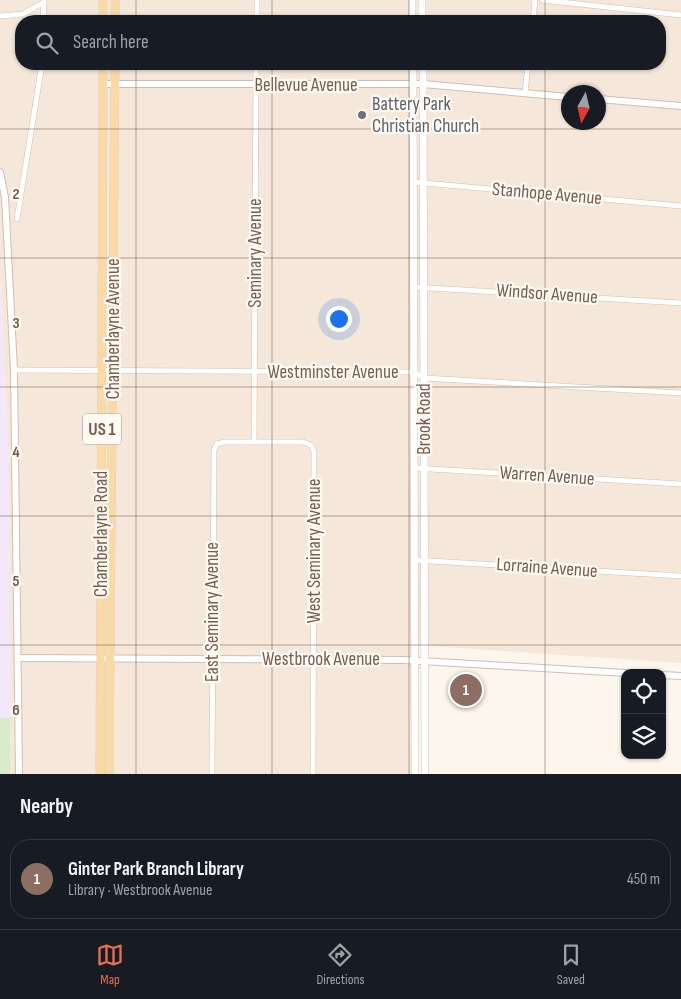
<!DOCTYPE html>
<html lang="en">
<head>
<meta charset="utf-8">
<style>
	:root { --surface:#171b24; --page:#20242c; --text:#f1f3f6; --muted:#9ea1a6; --line:#363941; --accent:#e76f51 }
	body { margin:0; font-family:"Sofia Sans Condensed",sans-serif; background:var(--page); color:var(--text) }
	.controls { position:absolute; right:15px; bottom:15px; display:grid; overflow:hidden; border-radius:10px; box-shadow:0 1px 4px #0004 }
	.controls button { width:45px; height:45px; display:grid; place-items:center; padding:0; border:0; border-bottom:1px solid var(--line); background:var(--surface); color:var(--text); font:25px sans-serif }
	.compass { position:absolute; left:561px; top:85px; width:45px; height:45px; border-radius:50%; background:var(--surface); box-shadow:0 1px 4px #0004; rotate:188deg }
	.you { position:absolute; left:338px; top:318px; width:18px; height:18px; margin:-12px; border:4px solid #fff; border-radius:50%; background:#1a73e8; box-shadow:0 0 0 8px #1a73e833 }
	.badge { display:grid; place-items:center; width:32px; height:32px; border-radius:50%; background:var(--accent); color:#fff; font-size:16px; font-weight:700 }
	.pin { position:absolute; translate:-50% -50%; border:2px solid #fff; box-shadow:0 1px 5px #0006 }
	.list { margin:0; padding:0; list-style:none }
	h2 { display:flex; justify-content:space-between; align-items:center; height:65px; margin:0; padding:0 20px; font-size:21px }
	h2 small { font-size:16px; font-weight:400; color:var(--muted) }
	.list li { display:grid; grid-template-columns:32px 1fr auto; gap:15px; align-items:center; box-sizing:border-box; height:80px; margin:0 10px 10px; padding:0 10px; border:1px solid var(--line); border-radius:20px }
	.list b { display:block; font-size:19px; white-space:nowrap }
	.list p { margin:0; font-size:16px; white-space:nowrap; color:var(--muted) }
	.list em { font-size:16px; font-style:normal; color:var(--muted) }
	.icon { flex:none; width:28px; height:28px; fill:none; stroke:currentColor; stroke-width:2; stroke-linecap:round; stroke-linejoin:round }
	.map { position:relative; flex:none; width:681px; height:774px; overflow:hidden }
	.search { position:absolute; background:var(--surface); box-shadow:0 1px 4px #0004; left:15px; right:15px; top:15px; height:55px; display:flex; align-items:center; gap:12px; box-sizing:border-box; padding:0 18px; border-radius:20px; color:var(--muted); font-size:19px }
	.sheet { height:155px; background:var(--surface) }
	nav { display:flex; justify-content:space-around; align-items:center; box-sizing:border-box; height:70px; border-top:1px solid var(--line); background:var(--surface); font-size:14px; color:var(--muted) }
	nav a { display:grid; justify-items:center; gap:2px }
	nav .on { color:var(--accent) }
	.map>svg:first-child { display:block }
</style>
</head>
<body>
<div class="map">
<svg width="681" height="774" viewBox="0 0 681 774">
	<rect width="100%" height="100%" fill="#fdf6ec"/>
	<!-- residential -->
	<path fill="#f5e8da" fill-rule="evenodd" d="M0,0H681V663L412,645L413,774H10L8,450L0,278ZM21,21H660V64H21ZM568,92H598V122H568Z"/>
	<!-- education -->
	<polygon fill="#f3e8fa" points="0,278 8,450 10,718 0,718"/>
	<!-- green -->
	<rect fill="#d8ecc9" x="0" y="718" width="10" height="56"/>
	<g fill="none" stroke-linecap="round" stroke-linejoin="round">
		<defs>
			<g id="minor">
				<polyline points="542,0 681,15"/>
				<polyline points="0,16 23,14 44,2"/>
				<polyline points="43,21 44,2"/>
				<polyline points="257,21 257,0"/>
				<polyline points="533,21 535,0"/>
				<polyline points="525,93 528,64"/>
				<polyline points="413,182 681,206"/>
				<polyline points="17,219 42,64"/>
				<polyline points="413,287 681,303"/>
				<polyline points="14,370 414,372 424,378 681,393"/>
				<polyline points="254,442 256,64"/>
				<polyline points="414,468 681,484"/>
				<polyline points="414,560 681,576"/>
				<polyline points="212,774 214,450 217,444 224,442 303,442 311,445 314,452 313,774"/>
			</g>
			<g id="tertiary">
				<polyline points="103,84 423,84 568,97"/>
				<polyline points="598,99 681,106"/>
				<polyline points="0,172 5,197 14,370 19,774"/>
				<polyline points="18,658 404,660 625,673"/>
				<polyline points="662,675 681,676"/>
			</g>
			<g id="secondary">
				<polyline points="412,0 412,21"/>
				<polyline points="422,0 422,21"/>
				<polyline points="413,64 415,774"/>
				<polyline points="423,64 425,774"/>
			</g>
			<g id="primary">
				<polyline points="103,21 103,0"/>
				<polyline points="115,21 115,0"/>
				<polyline points="100,774 103,64"/>
				<polyline points="109,774 115,64"/>
			</g>
		</defs>
		<!-- minor casing -->
		<use href="#minor" stroke="#d1beb0" stroke-width="6"/>
		<!-- tertiary casing -->
		<use href="#tertiary" stroke="#d1beb0" stroke-width="8"/>
		<!-- secondary casing -->
		<use href="#secondary" stroke="#d6c0b0" stroke-width="8"/>
		<!-- primary casing -->
		<use href="#primary" stroke="#dad1cd" stroke-width="9"/>
		<!-- minor -->
		<use href="#minor" stroke="#fff" stroke-width="5"/>
		<!-- tertiary -->
		<use href="#tertiary" stroke="#fff" stroke-width="6"/>
		<!-- secondary -->
		<use href="#secondary" stroke="#fff" stroke-width="7"/>
		<!-- primary -->
		<use href="#primary" stroke="#fbd9a5" stroke-width="8"/>
	</g>
	<!-- grid -->
	<path fill="none" stroke="#7a5c4d" stroke-width="1" stroke-opacity="0.55" d="M136,0V21M272,0V21M409,0V21M545,0V21M136,64V774M272,64V774M409,64V774M545,64V774M0,129H681M0,258H681M0,387H681M0,516H681M0,645H681"/>
	<!-- markers -->
	<circle fill="#6b7280" stroke="#fffaf3" stroke-width="2" cx="362" cy="115" r="5"/>
	<g text-anchor="middle" dominant-baseline="central" stroke-width="4.5" stroke-linejoin="round" paint-order="stroke">
		<!-- shield labels -->
		<rect fill="#fffaf3" stroke="#a28b7f" stroke-width="1" x="83" y="413.5" width="38" height="31" rx="4"/>
		<g font-size="18" font-weight="bold" fill="#7a5c4d">
			<text x="102" y="429">US 1</text>
		</g>
		<!-- street labels -->
		<g font-size="19" fill="#7a5c4d" stroke="#fffaf3">
			<text x="306" y="85">Bellevue Avenue</text>
			<text transform="translate(547 194) rotate(5)">Stanhope Avenue</text>
			<text transform="translate(255 253) rotate(-90)">Seminary Avenue</text>
			<text transform="translate(547 294) rotate(4)">Windsor Avenue</text>
			<text transform="translate(113 329) rotate(-90)">Chamberlayne Avenue</text>
			<text x="333" y="372">Westminster Avenue</text>
			<text transform="translate(424 419) rotate(-90)">Brook Road</text>
			<text transform="translate(547 476) rotate(4)">Warren Avenue</text>
			<text transform="translate(101 534) rotate(-90)">Chamberlayne Road</text>
			<text transform="translate(314 551) rotate(-90)">West Seminary Avenue</text>
			<text transform="translate(547 568) rotate(4)">Lorraine Avenue</text>
			<text transform="translate(212 612) rotate(-90)">East Seminary Avenue</text>
			<text x="321" y="659">Westbrook Avenue</text>
		</g>
		<!-- worship labels -->
		<g font-size="19" fill="#5b616d" stroke="#fffaf3" text-anchor="start">
			<text x="372" y="104">Battery Park<tspan x="372" dy="22">Christian Church</tspan></text>
		</g>
	</g>
	<g font-size="16" text-anchor="middle" font-weight="bold" fill="#7a5c4d" stroke="#fffaf3" stroke-width="4.5" stroke-linejoin="round" paint-order="stroke">
		<text x="16" y="199">2</text>
		<text x="16" y="328">3</text>
		<text x="16" y="457">4</text>
		<text x="16" y="586">5</text>
		<text x="16" y="715">6</text>
	</g>
</svg>
<div class="controls">
<button><svg class="icon" aria-label="locate" viewBox="0 0 24 24"><circle cx="12" cy="12" r="6"/><path d="M12 2v4M12 18v4M2 12h4M18 12h4"/></svg></button>
<button><svg class="icon" aria-label="layers" viewBox="0 0 24 24"><path d="M12 4l9 5-9 5-9-5zM3 14l9 5 9-5"/></svg></button>
</div>
<svg class="compass" viewBox="-18 -18 36 36"><path d="M0-13l5 13h-10z" fill="#e53935"/><path d="M0 13l5-13h-10z" fill="#9ea1a6"/></svg>
<div class="you"></div>
<div class="pin badge" style="left:466px;top:690px;background:#8d6e63">1</div>
<div class="search"><svg class="icon" aria-label="search" viewBox="0 0 24 24"><circle cx="10" cy="10" r="6"/><path d="M15 15l6 6"/></svg>Search here</div>
</div>
<section class="sheet">
<h2>Nearby<small></small></h2>
<ul class="list">
<li><span class="badge" style="background:#8d6e63">1</span><div><b>Ginter Park Branch Library</b><p>Library · Westbrook Avenue</p></div><em>450 m</em></li>
</ul>
</section>
<nav>
<a class="on"><svg class="icon" aria-label="map" viewBox="0 0 24 24"><path d="M3 6l6-2 6 2 6-2v14l-6 2-6-2-6 2zM9 4v14M15 6v14"/></svg>Map</a>
<a><svg class="icon" aria-label="directions" viewBox="0 0 24 24"><path d="M12 3l9 9-9 9-9-9zM9 14v-3h6M13 9l2 2-2 2"/></svg>Directions</a>
<a><svg class="icon" aria-label="saved" viewBox="0 0 24 24"><path d="M7 4h10v16l-5-4-5 4z"/></svg>Saved</a>
</nav>
</body>
</html>
